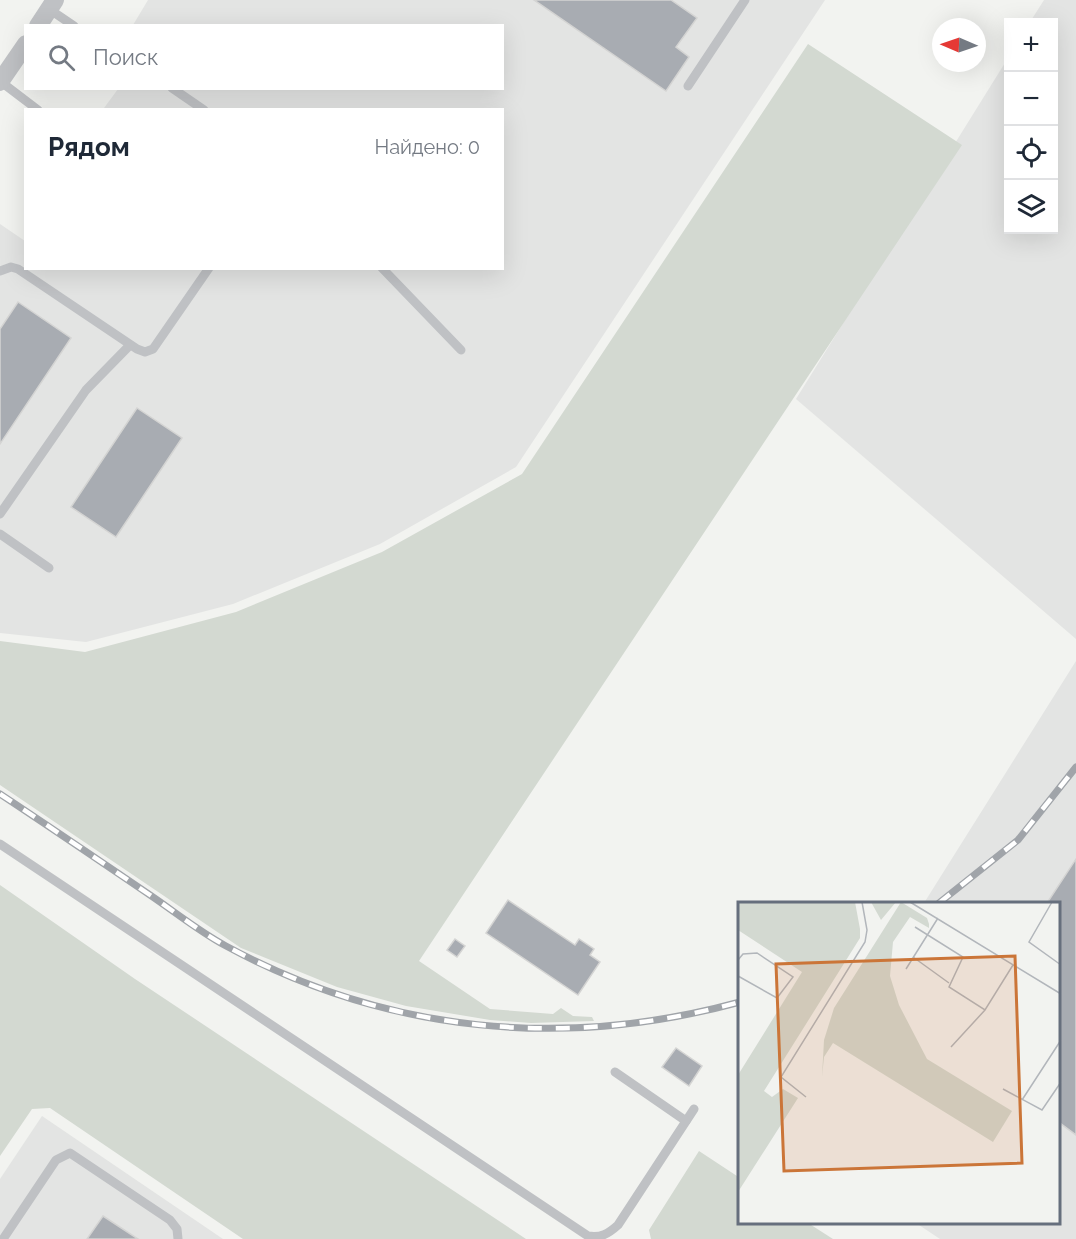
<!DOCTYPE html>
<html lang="ru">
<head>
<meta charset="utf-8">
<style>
	:root { --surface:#fff; --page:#f6f6f7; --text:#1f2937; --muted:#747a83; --line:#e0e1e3 }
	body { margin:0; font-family:Raleway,sans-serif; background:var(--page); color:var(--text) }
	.controls { position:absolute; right:18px; top:18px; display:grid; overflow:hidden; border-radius:0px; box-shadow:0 6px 24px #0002 }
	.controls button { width:54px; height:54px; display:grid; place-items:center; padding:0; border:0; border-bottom:2px solid var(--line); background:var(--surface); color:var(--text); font:30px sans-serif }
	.compass { position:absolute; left:932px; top:18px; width:54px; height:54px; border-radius:50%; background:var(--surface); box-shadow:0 6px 24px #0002; rotate:272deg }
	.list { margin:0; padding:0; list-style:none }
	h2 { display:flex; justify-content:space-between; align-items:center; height:78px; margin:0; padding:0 24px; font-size:26px }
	h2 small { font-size:20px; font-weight:400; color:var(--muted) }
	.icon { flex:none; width:33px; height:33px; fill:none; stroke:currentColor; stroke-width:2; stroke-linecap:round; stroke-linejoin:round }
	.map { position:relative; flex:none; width:1076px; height:1239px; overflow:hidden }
	.search { position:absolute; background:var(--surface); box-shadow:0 6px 24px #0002; left:24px; top:24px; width:480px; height:66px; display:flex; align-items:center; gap:15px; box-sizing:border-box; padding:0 21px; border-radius:0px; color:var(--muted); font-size:22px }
	.panel { position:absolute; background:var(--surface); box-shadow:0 6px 24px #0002; left:24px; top:108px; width:480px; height:162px; border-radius:0px }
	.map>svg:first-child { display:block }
</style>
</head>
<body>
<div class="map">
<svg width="1076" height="1239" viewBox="0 0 1076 1239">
	<rect width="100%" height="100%" fill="#f2f3f0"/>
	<!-- built -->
	<g fill="#e3e4e3">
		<polygon points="148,0 825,0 516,467 380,544 233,604 86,642 0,633 0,224 25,241 26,268 502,268 502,110 104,108 118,89 502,88 502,26 133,25"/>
		<polygon points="1044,0 1076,0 1076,639 796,399 1008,58 1008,230 1054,230 1054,22 1030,22"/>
		<polygon points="1076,661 1076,1239 940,1239 916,1223 1060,1222 1060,903 924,903"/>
		<polygon points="42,1116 223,1239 0,1239 0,1179"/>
	</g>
	<!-- green -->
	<g fill="#d3d9d1">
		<polygon points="808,44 962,145 419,961 490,1009 553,1014 561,1008 573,1016 592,1017 594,1021 531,1023 490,1020 406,1006 337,987 241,948 0,785 0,641 85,652 236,612 382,552 522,474"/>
		<polygon points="0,885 135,979 526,1239 243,1239 50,1108 32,1109 0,1156"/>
		<polygon points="699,1151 740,1178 740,1222 808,1223 833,1239 651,1239 649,1230"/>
	</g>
	<!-- building -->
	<g fill="#a8acb2" stroke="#d4d4d3" stroke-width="1.5">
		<polygon points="534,0 671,0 697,18 676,47 689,57 666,91"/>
		<polygon points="18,302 71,338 0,444 0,329"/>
		<polygon points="137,408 182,438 116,537 71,507"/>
		<polygon points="1076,859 1076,1135 1060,1123 1060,903 1047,903"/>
		<polygon points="508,900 575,945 579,939 594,949 590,955 600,962 578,995 486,933"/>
		<polygon points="455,939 465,946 457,957 447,950"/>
		<polygon points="676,1048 702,1066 689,1086 662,1067"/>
		<polygon points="103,1216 138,1239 87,1239"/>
	</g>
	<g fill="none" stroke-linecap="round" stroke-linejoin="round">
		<!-- service -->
		<g stroke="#bfc1c4" stroke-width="9">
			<polyline points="49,9 74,26"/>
			<polyline points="0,81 38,110"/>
			<polyline points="688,86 745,0"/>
			<polyline points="172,88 204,110"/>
			<polyline points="382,268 461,350"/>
			<polyline points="0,271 11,267 18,269 137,349 145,352 153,349 209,268"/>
			<polyline points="0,514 86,390 130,345"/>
			<polyline points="0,534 49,568"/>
			<path d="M0,844L588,1236C601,1238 608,1234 618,1225L694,1109"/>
			<polyline points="615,1072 686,1121"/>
			<polyline points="3,1239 56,1160 70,1153 170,1220 177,1229 178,1239"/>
		</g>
		<!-- minor -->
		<g stroke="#bfc1c4" stroke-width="18">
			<polyline points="38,26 55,0"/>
			<polyline points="0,82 26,44"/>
		</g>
		<defs>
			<g id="rail">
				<path d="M0,794C50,827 100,861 150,895C175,912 200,932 226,946C387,1033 564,1050 740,1002"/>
				<polyline points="939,903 1018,840 1076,767"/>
			</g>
		</defs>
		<!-- rail casing -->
		<use href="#rail" stroke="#a0a4a9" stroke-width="7"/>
		<!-- rail -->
		<use href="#rail" stroke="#fff" stroke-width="4.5" stroke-dasharray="14" stroke-linecap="butt"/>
	</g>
	<!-- overview -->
	<g transform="translate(738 902)">
		<rect width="322" height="322" fill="#f2f3f0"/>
		<path d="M0,0H117L122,27V36L26,189L34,195L45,187L60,196L0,290V173L64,70L0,28ZM133,0H158L143,18ZM163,0L189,16L191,22V26L172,15L155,40L152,74L161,103L189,157L274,209L255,240L95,141L86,155L84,175L86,138L96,106Z" fill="#d3d9d1"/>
		<path fill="none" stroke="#b2b6bb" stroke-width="1.5" d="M172,0L323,92M314,0L291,40L323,63M177,25L225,55L211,85L247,108L275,63M175,55L211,81M0,58L5,52L19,51L55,75L39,96L0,74M168,67L200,16M213,145L247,108M265,187L304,208L323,180M68,195L43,175L127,40L129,28L124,0M284,198L323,138"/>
		<path fill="#cb7538" fill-opacity="0.15" stroke="#cb7538" stroke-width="3" d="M277,54L284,261L46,269L38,62Z"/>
		<rect width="322" height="322" fill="none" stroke="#666f7d" stroke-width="3"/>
	</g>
</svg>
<div class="controls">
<button>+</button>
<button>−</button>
<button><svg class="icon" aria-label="locate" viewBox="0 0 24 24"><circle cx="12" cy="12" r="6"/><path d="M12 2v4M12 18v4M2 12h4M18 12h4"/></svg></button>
<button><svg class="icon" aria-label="layers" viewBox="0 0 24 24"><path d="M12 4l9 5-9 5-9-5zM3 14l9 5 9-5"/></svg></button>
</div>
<svg class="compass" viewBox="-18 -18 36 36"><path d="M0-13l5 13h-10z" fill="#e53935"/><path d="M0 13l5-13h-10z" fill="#747a83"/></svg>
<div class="search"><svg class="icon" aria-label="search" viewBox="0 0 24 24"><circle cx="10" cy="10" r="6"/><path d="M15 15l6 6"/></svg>Поиск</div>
<section class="panel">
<h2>Рядом<small>Найдено: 0</small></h2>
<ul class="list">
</ul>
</section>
</div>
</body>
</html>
